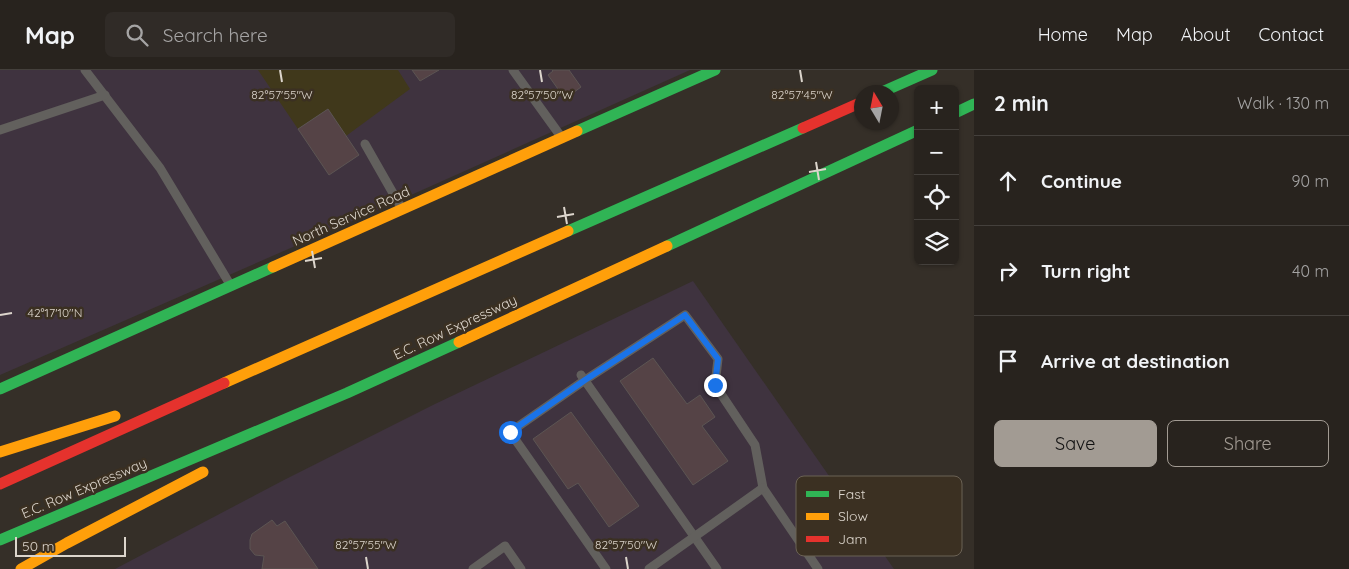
<!DOCTYPE html>
<html lang="en">
<head>
<meta charset="utf-8">
<style>
	:root { --surface:#28231e; --page:#302b27; --text:#f1f3f6; --muted:#a5a4a4; --line:#44403c; --accent:#a29b93 }
	body { margin:0; font-family:Quicksand,sans-serif; background:var(--page); color:var(--text) }
	.controls { position:absolute; right:15px; top:15px; display:grid; overflow:hidden; border-radius:8px; box-shadow:0 1px 4px #0004 }
	.controls button { width:45px; height:45px; display:grid; place-items:center; padding:0; border:0; border-bottom:1px solid var(--line); background:var(--surface); color:var(--text); font:25px sans-serif }
	.compass { position:absolute; left:854px; top:15px; width:45px; height:45px; border-radius:50%; background:var(--surface); box-shadow:0 1px 4px #0004; rotate:350deg }
	.scale { position:absolute; left:15px; bottom:12px; width:111px; box-sizing:border-box; padding-left:5px; border:2px solid #dcd5cc; border-top:0; font-size:14px; line-height:18px; white-space:nowrap; color:#dcd5cc; -webkit-text-stroke:4px #3b3022; paint-order:stroke }
	.stop { position:absolute; width:15px; height:15px; margin:-11px; border:4px solid #1a73e8; border-radius:50%; background:#fff }
	.stop.end { background:#1a73e8; border-color:#fff; box-shadow:0 1px 5px #0008 }
	.list { margin:0; padding:0; list-style:none }
	h2 { display:flex; justify-content:space-between; align-items:center; height:65px; margin:0; padding:0 20px; font-size:21px }
	h2 small { font-size:16px; font-weight:400; color:var(--muted) }
	.list li { display:grid; grid-template-columns:32px 1fr auto; gap:15px; align-items:center; box-sizing:border-box; height:90px; padding:0 20px; border-top:1px solid var(--line) }
	.list b { display:block; font-size:19px; white-space:nowrap }
	.list em { font-size:16px; font-style:normal; color:var(--muted) }
	.actions { display:flex; gap:10px; padding:15px 20px }
	.actions a { flex:1; padding:11px 0; border:1px solid var(--accent); border-radius:8px; text-align:center; font-size:18px; color:var(--accent) }
	.actions .main { background:var(--accent); color:#111 }
	.icon { flex:none; width:28px; height:28px; fill:none; stroke:currentColor; stroke-width:2; stroke-linecap:round; stroke-linejoin:round }
	.map { position:relative; flex:none; width:974px; height:499px; overflow:hidden }
	header { display:flex; align-items:center; gap:30px; box-sizing:border-box; height:70px; padding:0 25px; background:var(--surface); border-bottom:1px solid var(--line) }
	header strong { font-size:24px }
	nav { display:flex; gap:28px; margin-inline-start:auto; font-size:18px }
	.search { width:350px; height:45px; background:var(--page); display:flex; align-items:center; gap:12px; box-sizing:border-box; padding:0 18px; border-radius:8px; color:var(--muted); font-size:19px }
	main { display:flex }
	aside { flex:1; background:var(--surface) }
	.map>svg:first-child { display:block }
</style>
</head>
<body>
<header>
<strong>Map</strong>
<div class="search"><svg class="icon" aria-label="search" viewBox="0 0 24 24"><circle cx="10" cy="10" r="6"/><path d="M15 15l6 6"/></svg>Search here</div>
<nav><a>Home</a><a>Map</a><a>About</a><a>Contact</a></nav>
</header>
<main>
<div class="map">
<svg width="974" height="499" viewBox="0 0 974 499">
	<rect width="100%" height="100%" fill="#352f28"/>
	<!-- industrial -->
	<g fill="#3f333f">
		<polygon points="0,0 690,0 373,142 0,305"/>
		<polygon points="693,211 894,499 115,499 284,410 435,334"/>
	</g>
	<!-- sand -->
	<polygon fill="#40381b" points="258,0 398,0 410,19 346,66 328,39 298,59"/>
	<!-- building -->
	<g fill="#554346" stroke="#5c5553">
		<polygon points="412,0 439,0 420,11"/>
		<polygon points="552,0 569,0 581,17 565,29 548,5 553,1"/>
		<polygon points="328,39 359,85 329,105 298,59"/>
		<polygon points="653,288 687,334 700,325 715,347 702,356 728,391 693,415 620,311"/>
		<polygon points="571,342 639,436 609,457 578,413 568,419 533,369"/>
		<polygon points="272,450 277,456 285,451 318,499 262,499 264,486 255,485 250,479 250,470 252,464"/>
	</g>
	<g fill="none" stroke-linecap="round" stroke-linejoin="round">
		<!-- lane -->
		<g stroke="#62605d" stroke-width="9">
			<polyline points="85,0 160,98 231,216"/>
			<polyline points="513,0 562,68"/>
			<polyline points="0,60 105,25"/>
			<polyline points="365,74 402,139"/>
			<polyline points="581,305 717,499"/>
			<polyline points="473,499 505,476 521,499"/>
			<polyline points="606,499 510,362 585,310 685,245 718,289 715,315 755,375 763,418 818,499"/>
			<polyline points="649,499 763,418"/>
		</g>
		<!-- fast -->
		<g stroke="#30b455" stroke-width="11">
			<polyline points="882,22 932,0"/>
			<polyline points="955,43 974,34"/>
			<polyline points="577,61 715,0"/>
			<polyline points="568,161 803,58"/>
			<polyline points="667,176 918,60"/>
			<polyline points="0,319 273,197"/>
			<polyline points="0,470 347,323 459,272"/>
		</g>
		<!-- slow -->
		<g stroke="#ff9f0a" stroke-width="11">
			<polyline points="273,197 577,61"/>
			<polyline points="459,272 667,176"/>
			<polyline points="224,313 568,161"/>
			<polyline points="0,382 115,346"/>
			<polyline points="21,499 67,473 203,402"/>
		</g>
		<!-- jam -->
		<g stroke="#e5322d" stroke-width="11">
			<polyline points="803,58 862,32"/>
			<polyline points="0,414 224,313"/>
		</g>
	</g>
	<g fill="none" stroke-linecap="round" stroke-linejoin="round">
		<!-- route -->
		<polyline stroke="#1a73e8" stroke-width="6" points="510,362 585,310 685,245 718,289 715,315"/>
	</g>
	<!-- ticks -->
	<path fill="none" stroke="#dcd5cc" stroke-width="2" d="M280,0L282,12M540,0L542,12M800,0L802,12M816,92L819,110M809,102L826,99M564,137L567,154M557,147L574,144M312,181L315,198M305,191L322,188M0,245L12,243M366,487L368,499M626,487L628,499"/>
	<g text-anchor="middle" dominant-baseline="central" stroke-width="5" stroke-linejoin="round" paint-order="stroke">
		<!-- street labels -->
		<g font-size="14" fill="#dcd5cc" stroke="#3b3022">
			<text transform="translate(351 146) rotate(-24)">North Service Road</text>
			<text transform="translate(455 257) rotate(-25)">E.C. Row Expressway</text>
			<text transform="translate(84 418) rotate(-23)">E.C. Row Expressway</text>
		</g>
	</g>
	<!-- legend -->
	<rect x="796" y="406" width="166" height="80" rx="8" fill="#3b3022" stroke="#6b6255" stroke-width="1"/>
	<rect x="806" y="421" width="23" height="6" fill="#30b455"/>
	<rect x="806" y="443" width="23" height="7" fill="#ff9f0a"/>
	<rect x="806" y="466" width="23" height="6" fill="#e5322d"/>
	<g font-size="14" fill="#dcd5cc">
		<text x="838" y="429">Fast</text>
		<text x="838" y="451">Slow</text>
		<text x="838" y="474">Jam</text>
	</g>
	<g font-size="12" text-anchor="middle" fill="#dcd5cc" stroke="#3b3022" stroke-width="5" stroke-linejoin="round" paint-order="stroke">
		<text x="282" y="29">82°57'55"W</text>
		<text x="542" y="29">82°57'50"W</text>
		<text x="802" y="29">82°57'45"W</text>
		<text x="55" y="247">42°17'10"N</text>
		<text x="366" y="479">82°57'55"W</text>
		<text x="626" y="479">82°57'50"W</text>
	</g>
</svg>
<div class="controls">
<button>+</button>
<button>−</button>
<button><svg class="icon" aria-label="locate" viewBox="0 0 24 24"><circle cx="12" cy="12" r="6"/><path d="M12 2v4M12 18v4M2 12h4M18 12h4"/></svg></button>
<button><svg class="icon" aria-label="layers" viewBox="0 0 24 24"><path d="M12 4l9 5-9 5-9-5zM3 14l9 5 9-5"/></svg></button>
</div>
<svg class="compass" viewBox="-18 -18 36 36"><path d="M0-13l5 13h-10z" fill="#e53935"/><path d="M0 13l5-13h-10z" fill="#a5a4a4"/></svg>
<div class="scale">50 m</div>
<div class="stop" style="left:510px;top:362px"></div>
<div class="stop end" style="left:715px;top:315px"></div>
</div>
<aside>
<h2>2 min<small>Walk · 130 m</small></h2>
<ul class="list">
<li><svg class="icon" aria-label="ahead" viewBox="0 0 24 24"><path d="M12 20V5M6 11l6-6 6 6"/></svg><div><b>Continue</b></div><em>90 m</em></li>
<li><svg class="icon" aria-label="right" viewBox="0 0 24 24"><path d="M7 20v-9h11M14 6l5 5-5 5"/></svg><div><b>Turn right</b></div><em>40 m</em></li>
<li><svg class="icon" aria-label="arrive" viewBox="0 0 24 24"><path d="M6 21V4h12l-3 4 3 4H6"/></svg><div><b>Arrive at destination</b></div></li>
</ul>
<div class="actions"><a class="main">Save</a><a>Share</a></div>
</aside>
</main>
</body>
</html>
